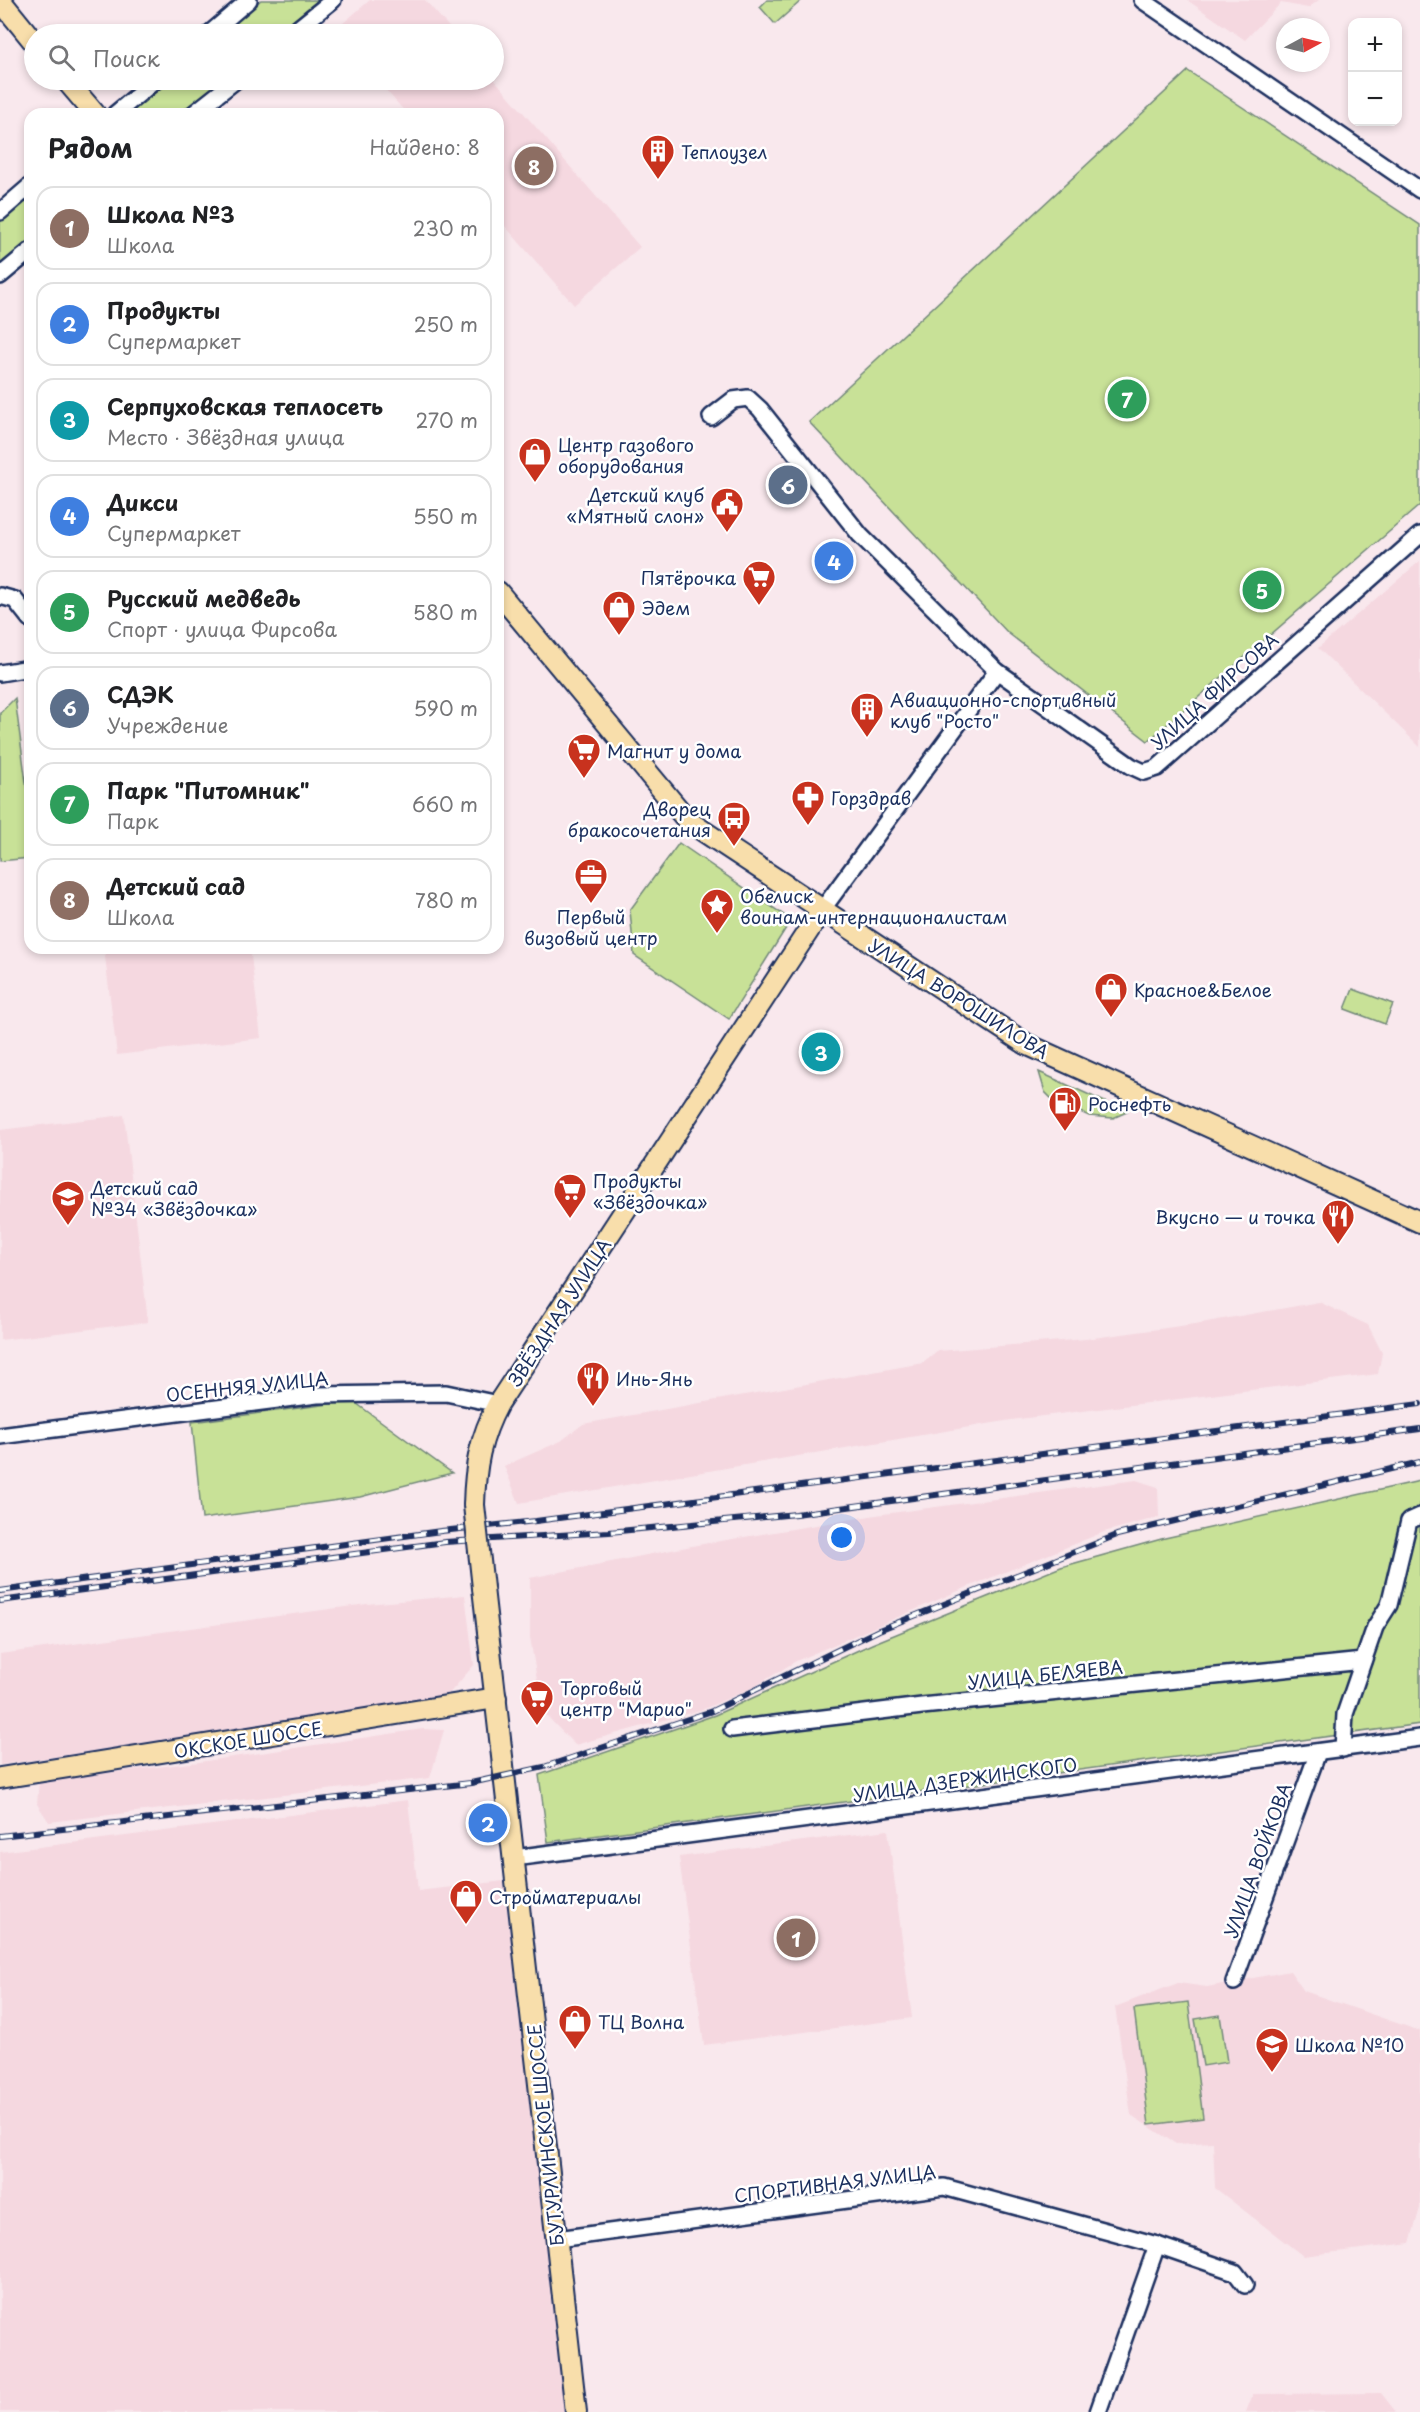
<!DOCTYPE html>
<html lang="ru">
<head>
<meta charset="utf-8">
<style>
	:root { --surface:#fff; --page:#f2f2f2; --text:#202124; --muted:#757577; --line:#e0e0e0; --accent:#d93025 }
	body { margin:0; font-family:"Playpen Sans",sans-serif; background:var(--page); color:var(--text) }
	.controls { position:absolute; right:18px; top:18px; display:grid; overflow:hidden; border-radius:12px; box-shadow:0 3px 9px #0003 }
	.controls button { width:54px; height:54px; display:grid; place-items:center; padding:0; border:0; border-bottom:2px solid var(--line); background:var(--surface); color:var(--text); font:30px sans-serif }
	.compass { position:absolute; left:1276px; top:18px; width:54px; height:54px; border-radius:50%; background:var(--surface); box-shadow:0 3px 9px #0003; rotate:83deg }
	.you { position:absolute; left:842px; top:1538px; width:21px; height:21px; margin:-15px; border:4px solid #fff; border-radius:50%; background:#1a73e8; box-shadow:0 0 0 9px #1a73e833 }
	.badge { display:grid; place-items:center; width:39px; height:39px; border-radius:50%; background:var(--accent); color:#fff; font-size:20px; font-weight:700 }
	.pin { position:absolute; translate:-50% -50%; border:3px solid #fff; box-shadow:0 2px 6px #0006 }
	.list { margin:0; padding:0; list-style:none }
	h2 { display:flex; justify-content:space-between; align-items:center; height:78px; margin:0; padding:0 24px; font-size:26px }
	h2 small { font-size:20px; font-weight:400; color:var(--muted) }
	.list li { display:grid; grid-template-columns:39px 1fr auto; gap:18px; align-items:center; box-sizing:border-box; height:84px; margin:0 12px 12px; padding:0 12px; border:2px solid var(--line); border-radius:18px }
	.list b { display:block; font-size:22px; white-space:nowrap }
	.list p { margin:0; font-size:20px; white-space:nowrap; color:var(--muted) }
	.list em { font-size:20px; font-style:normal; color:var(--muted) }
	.icon { flex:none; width:33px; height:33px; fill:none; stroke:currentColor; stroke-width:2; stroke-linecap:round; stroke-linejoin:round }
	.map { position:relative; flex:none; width:1420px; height:2412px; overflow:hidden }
	.search { position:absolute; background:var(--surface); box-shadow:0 3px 9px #0003; left:24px; top:24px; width:480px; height:66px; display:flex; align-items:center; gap:15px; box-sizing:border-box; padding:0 21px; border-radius:33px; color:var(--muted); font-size:22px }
	.panel { position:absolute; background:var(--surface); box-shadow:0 3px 9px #0003; left:24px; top:108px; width:480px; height:846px; border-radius:18px }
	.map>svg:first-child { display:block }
</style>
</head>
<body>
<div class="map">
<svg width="1420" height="2412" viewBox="0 0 1420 2412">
	<rect width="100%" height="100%" fill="#f9e8ed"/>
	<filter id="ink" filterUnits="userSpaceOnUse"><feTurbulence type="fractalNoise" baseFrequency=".0167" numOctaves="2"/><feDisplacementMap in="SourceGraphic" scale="12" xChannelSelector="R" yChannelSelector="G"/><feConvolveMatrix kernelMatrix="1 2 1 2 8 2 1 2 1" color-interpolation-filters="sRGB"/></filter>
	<g filter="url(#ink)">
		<!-- built -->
		<g fill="#f5d8e0">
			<polygon points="370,0 425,0 455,34 338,34 335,30"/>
			<polygon points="1187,0 1319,0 1308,8 1281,3 1245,40"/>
			<polygon points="494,79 640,247 574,305 498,218 498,114 407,114 377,80"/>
			<polygon points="1420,561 1420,747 1318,648"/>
			<polygon points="104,948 250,948 261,1038 117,1055"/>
			<polygon points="124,1115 148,1322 0,1340 0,1130"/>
			<polygon points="1319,1302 1368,1325 1382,1353 1378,1374 1011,1420 519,1503 504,1466 561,1441 583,1424 923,1363 938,1351 1086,1339 1195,1324"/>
			<polygon points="1136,1480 1158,1487 1159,1517 1104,1532 963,1589 796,1661 754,1687 704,1709 575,1745 542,1711 530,1637 530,1578 697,1545 876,1515"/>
			<polygon points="465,1595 474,1665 448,1695 397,1706 0,1765 0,1654 367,1604"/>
			<polygon points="423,1729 444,1730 430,1778 49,1822 37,1804 39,1781 199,1762"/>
			<polygon points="408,1800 418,1891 504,1881 566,2412 0,2412 0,1852"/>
			<polygon points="888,1830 912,2018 704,2045 679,1857"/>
			<polygon points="1290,1971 1304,1991 1420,2031 1420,2208 1410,2243 1303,2256 1215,2188 1213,2142 1176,2144 1131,2115 1115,2007 1178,1983 1207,1987"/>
			<polygon points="1381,2393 1396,2412 1246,2412 1253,2394"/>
		</g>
		<!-- green -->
		<g fill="#c8e197" stroke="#72887a" stroke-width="1.5">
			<polygon points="261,0 318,0 277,34 220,34"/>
			<polygon points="767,0 802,0 775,24 760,7"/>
			<polygon points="1188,71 1420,225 1420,505 1148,741 1008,633 809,422"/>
			<polygon points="167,80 223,80 181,114 134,114 131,110"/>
			<polygon points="30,194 30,241 0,267 0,219"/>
			<polygon points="15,698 30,814 30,858 0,861 0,713"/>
			<polygon points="679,843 791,920 729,1019 634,955 630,910"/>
			<polygon points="1353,989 1393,1004 1385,1024 1345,1009"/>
			<polygon points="1039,1072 1127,1112 1113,1118 1089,1116 1052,1099 1045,1092"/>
			<polygon points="353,1401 452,1473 360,1497 202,1519 192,1422"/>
			<polygon points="1420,1481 1420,1724 548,1842 539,1775 715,1715 872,1644 1061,1567 1165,1538"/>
			<polygon points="1188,2002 1203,2118 1149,2125 1134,2009"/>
			<polygon points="1220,2015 1227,2062 1203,2066 1195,2019"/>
		</g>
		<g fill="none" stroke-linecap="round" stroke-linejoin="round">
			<defs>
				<g id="minor">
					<polyline points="1142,0 1420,190"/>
					<polyline points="209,34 249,0"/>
					<polyline points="291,34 333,0"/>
					<polyline points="115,114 156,80"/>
					<polyline points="193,114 236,80"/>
					<polyline points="0,212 30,186"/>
					<polyline points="0,276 30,251"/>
					<polyline points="711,417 733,400 748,398 760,409 860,535 997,671 1131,766 1144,772 1157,768 1420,535"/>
					<polyline points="0,596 15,600 30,619"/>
					<polyline points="0,673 30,668"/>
					<polyline points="822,910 997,671"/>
					<polyline points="0,1436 317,1395 446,1393 498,1404"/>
					<polyline points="732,1729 922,1706 1363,1661"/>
					<polyline points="1343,1749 1345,1714 1375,1627 1389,1605 1409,1521 1420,1516"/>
					<polyline points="514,1858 1420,1738"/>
					<polyline points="1234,1982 1318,1752"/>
					<polyline points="557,2239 944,2187 1157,2245 1235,2272 1245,2285"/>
					<polyline points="1098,2412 1157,2245"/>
				</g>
				<g id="major">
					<polyline points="0,0 34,42"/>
					<polyline points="66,80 95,114"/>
					<polyline points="498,592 688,821 1026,1044 1420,1222"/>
					<path d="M474,1505C475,1466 480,1438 498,1404L822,910"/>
					<polyline points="483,1588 576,2412"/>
					<polyline points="0,1778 496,1698"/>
				</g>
			</defs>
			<!-- minor casing -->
			<use href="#minor" stroke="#1b2f5e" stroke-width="20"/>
			<!-- major casing -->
			<use href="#major" stroke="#1b2f5e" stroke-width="24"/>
			<!-- minor -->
			<use href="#minor" stroke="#fff" stroke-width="15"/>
			<!-- major -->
			<use href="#major" stroke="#f8deab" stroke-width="20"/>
			<defs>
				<g id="rail">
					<polyline points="0,1591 441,1531 536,1521 1420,1404"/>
					<polyline points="0,1601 445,1542 609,1532 796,1514 1420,1429"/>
					<polyline points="0,1836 471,1783 544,1767 712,1711 879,1630 1117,1535 1420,1462"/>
				</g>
			</defs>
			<!-- rail casing -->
			<use href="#rail" stroke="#1b2f5e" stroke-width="6"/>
			<!-- rail -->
			<use href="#rail" stroke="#fff" stroke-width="4" stroke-dasharray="11" stroke-linecap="butt"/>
			<defs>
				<polyline id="major-bridge" points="474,1505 483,1588"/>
			</defs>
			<!-- major-bridge casing -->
			<use href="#major-bridge" stroke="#1b2f5e" stroke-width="24" stroke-linecap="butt"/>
			<!-- major-bridge -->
			<use href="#major-bridge" stroke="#f8deab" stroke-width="20"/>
		</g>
	</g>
	<!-- icons -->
	<defs>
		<symbol id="building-pin" viewBox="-11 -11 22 30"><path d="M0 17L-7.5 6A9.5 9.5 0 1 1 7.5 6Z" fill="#c8321e" stroke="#fff"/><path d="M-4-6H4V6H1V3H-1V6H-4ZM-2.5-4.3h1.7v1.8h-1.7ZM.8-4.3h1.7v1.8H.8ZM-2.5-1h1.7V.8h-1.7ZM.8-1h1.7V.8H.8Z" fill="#fff"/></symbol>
		<symbol id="shop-pin" viewBox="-11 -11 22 30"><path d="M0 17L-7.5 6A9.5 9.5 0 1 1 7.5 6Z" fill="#c8321e" stroke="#fff"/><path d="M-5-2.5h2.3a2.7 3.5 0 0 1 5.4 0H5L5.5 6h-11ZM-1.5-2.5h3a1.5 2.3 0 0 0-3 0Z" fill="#fff"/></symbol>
		<symbol id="civic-pin" viewBox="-11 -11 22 30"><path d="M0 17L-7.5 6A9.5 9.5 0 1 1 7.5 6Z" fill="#c8321e" stroke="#fff"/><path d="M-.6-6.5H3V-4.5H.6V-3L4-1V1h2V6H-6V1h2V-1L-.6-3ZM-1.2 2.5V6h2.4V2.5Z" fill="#fff"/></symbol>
		<symbol id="supermarket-pin" viewBox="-11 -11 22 30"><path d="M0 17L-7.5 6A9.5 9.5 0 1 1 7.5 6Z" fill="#c8321e" stroke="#fff"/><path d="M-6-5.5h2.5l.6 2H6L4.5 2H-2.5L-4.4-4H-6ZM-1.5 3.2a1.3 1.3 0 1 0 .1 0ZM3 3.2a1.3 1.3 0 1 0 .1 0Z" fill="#fff"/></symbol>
		<symbol id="pharmacy-pin" viewBox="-11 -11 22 30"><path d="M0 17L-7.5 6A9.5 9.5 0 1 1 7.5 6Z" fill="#c8321e" stroke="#fff"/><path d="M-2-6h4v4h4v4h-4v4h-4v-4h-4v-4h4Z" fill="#fff"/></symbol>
		<symbol id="bus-pin" viewBox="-11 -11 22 30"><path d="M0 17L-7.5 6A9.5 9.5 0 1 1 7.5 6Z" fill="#c8321e" stroke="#fff"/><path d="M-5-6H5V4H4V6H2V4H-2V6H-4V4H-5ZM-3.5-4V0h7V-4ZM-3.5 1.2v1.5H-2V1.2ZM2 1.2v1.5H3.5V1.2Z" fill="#fff"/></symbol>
		<symbol id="office-pin" viewBox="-11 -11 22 30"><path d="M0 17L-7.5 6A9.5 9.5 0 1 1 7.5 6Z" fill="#c8321e" stroke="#fff"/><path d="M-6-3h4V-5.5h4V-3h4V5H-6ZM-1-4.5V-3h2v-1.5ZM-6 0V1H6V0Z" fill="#fff"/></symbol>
		<symbol id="sight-pin" viewBox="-11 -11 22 30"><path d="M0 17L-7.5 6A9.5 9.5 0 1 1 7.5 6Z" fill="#c8321e" stroke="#fff"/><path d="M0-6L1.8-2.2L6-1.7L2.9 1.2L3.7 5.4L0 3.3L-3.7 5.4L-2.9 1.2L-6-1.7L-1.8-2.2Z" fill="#fff"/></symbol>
		<symbol id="fuel-pin" viewBox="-11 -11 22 30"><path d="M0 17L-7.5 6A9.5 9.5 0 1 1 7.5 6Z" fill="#c8321e" stroke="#fff"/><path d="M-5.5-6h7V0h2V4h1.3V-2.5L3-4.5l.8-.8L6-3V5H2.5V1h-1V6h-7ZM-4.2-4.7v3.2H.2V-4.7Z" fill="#fff"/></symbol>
		<symbol id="school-pin" viewBox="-11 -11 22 30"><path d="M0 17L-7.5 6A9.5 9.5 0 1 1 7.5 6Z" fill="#c8321e" stroke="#fff"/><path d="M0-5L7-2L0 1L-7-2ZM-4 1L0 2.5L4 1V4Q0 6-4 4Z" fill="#fff"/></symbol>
		<symbol id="restaurant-pin" viewBox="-11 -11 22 30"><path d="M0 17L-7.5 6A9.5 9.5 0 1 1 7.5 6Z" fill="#c8321e" stroke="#fff"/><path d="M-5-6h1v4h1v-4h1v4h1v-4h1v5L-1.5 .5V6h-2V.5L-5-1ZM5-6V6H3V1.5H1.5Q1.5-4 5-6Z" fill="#fff"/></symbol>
	</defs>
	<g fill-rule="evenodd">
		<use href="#building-pin" x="639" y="132" width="38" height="52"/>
		<use href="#shop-pin" x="516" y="435" width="38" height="52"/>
		<use href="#civic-pin" x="708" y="485" width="38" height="52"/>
		<use href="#supermarket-pin" x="740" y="558" width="38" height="52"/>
		<use href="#shop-pin" x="600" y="588" width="38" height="52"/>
		<use href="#building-pin" x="848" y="690" width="38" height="52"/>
		<use href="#supermarket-pin" x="565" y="731" width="38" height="52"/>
		<use href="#pharmacy-pin" x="789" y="778" width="38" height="52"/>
		<use href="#bus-pin" x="715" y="799" width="38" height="52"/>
		<use href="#office-pin" x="572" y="856" width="38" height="52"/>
		<use href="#sight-pin" x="698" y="886" width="38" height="52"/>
		<use href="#shop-pin" x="1092" y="970" width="38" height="52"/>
		<use href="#fuel-pin" x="1046" y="1084" width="38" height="52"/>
		<use href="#supermarket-pin" x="551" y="1171" width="38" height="52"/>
		<use href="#school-pin" x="49" y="1178" width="38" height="52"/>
		<use href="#restaurant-pin" x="1319" y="1197" width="38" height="52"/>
		<use href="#restaurant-pin" x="574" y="1359" width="38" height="52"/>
		<use href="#supermarket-pin" x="518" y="1678" width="38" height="52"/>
		<use href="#shop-pin" x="447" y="1877" width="38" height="52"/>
		<use href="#shop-pin" x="556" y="2002" width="38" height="52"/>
		<use href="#school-pin" x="1253" y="2025" width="38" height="52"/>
	</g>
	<g text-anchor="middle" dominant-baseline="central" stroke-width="5" stroke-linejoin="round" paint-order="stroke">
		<!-- poi labels -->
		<g font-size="18" fill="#1b2f5e" stroke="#fff" text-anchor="start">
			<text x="681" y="151">Теплоузел</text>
			<text x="558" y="444">Центр газового<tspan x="558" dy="21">оборудования</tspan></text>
			<text x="704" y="494" text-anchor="end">Детский клуб<tspan x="704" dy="21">«Мятный слон»</tspan></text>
			<text x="736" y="577" text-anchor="end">Пятёрочка</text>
			<text x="642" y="607">Эдем</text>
			<text x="890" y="699">Авиационно-спортивный<tspan x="890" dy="21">клуб "Росто"</tspan></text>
			<text x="607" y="750">Магнит у дома</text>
			<text x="831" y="797">Горздрав</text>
			<text x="711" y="808" text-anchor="end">Дворец<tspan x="711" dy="21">бракосочетания</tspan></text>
			<text x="740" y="895">Обелиск<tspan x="740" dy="21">воинам-интернационалистам</tspan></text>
			<text x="591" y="916" text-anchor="middle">Первый<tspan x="591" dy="21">визовый центр</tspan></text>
			<text x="1134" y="989">Красное&amp;Белое</text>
			<text x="1088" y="1103">Роснефть</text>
			<text x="593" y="1180">Продукты<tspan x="593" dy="21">«Звёздочка»</tspan></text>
			<text x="91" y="1187">Детский сад<tspan x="91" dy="21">№34 «Звёздочка»</tspan></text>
			<text x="1315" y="1216" text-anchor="end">Вкусно — и точка</text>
			<text x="616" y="1378">Инь-Янь</text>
			<text x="560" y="1687">Торговый<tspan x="560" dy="21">центр "Марио"</tspan></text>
			<text x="489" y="1896">Стройматериалы</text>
			<text x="598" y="2021">ТЦ Волна</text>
			<text x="1295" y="2044">Школа №10</text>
		</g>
		<!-- street labels -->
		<g font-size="18" fill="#1b2f5e" stroke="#fff">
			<text transform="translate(1214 691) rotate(-42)">УЛИЦА ФИРСОВА</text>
			<text transform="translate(959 998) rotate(32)">УЛИЦА ВОРОШИЛОВА</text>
			<text transform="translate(559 1312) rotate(-57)">ЗВЁЗДНАЯ УЛИЦА</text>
			<text transform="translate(247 1386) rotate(-6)">ОСЕННЯЯ УЛИЦА</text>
			<text transform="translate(1045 1674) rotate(-6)">УЛИЦА БЕЛЯЕВА</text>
			<text transform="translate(248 1739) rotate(-9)">ОКСКОЕ ШОССЕ</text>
			<text transform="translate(965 1779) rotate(-8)">УЛИЦА ДЗЕРЖИНСКОГО</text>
			<text transform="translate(1257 1860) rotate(-70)">УЛИЦА ВОЙКОВА</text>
			<text transform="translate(545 2135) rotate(-96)">БУТУРЛИНСКОЕ ШОССЕ</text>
			<text transform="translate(835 2183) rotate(-7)">СПОРТИВНАЯ УЛИЦА</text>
		</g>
	</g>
</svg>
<div class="controls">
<button>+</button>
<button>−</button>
</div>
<svg class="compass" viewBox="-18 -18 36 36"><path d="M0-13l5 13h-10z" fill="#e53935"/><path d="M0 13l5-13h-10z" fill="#757577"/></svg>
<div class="you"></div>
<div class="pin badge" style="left:796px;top:1938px;background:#8d6e63">1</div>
<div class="pin badge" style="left:488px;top:1823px;background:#3f7fe0">2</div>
<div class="pin badge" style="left:821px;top:1052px;background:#0f9aa8">3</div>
<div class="pin badge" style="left:834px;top:561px;background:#3f7fe0">4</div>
<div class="pin badge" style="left:1262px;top:590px;background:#2e9e5b">5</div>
<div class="pin badge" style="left:788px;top:485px;background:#5c6f8a">6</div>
<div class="pin badge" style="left:1127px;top:399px;background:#2e9e5b">7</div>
<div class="pin badge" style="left:534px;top:166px;background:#8d6e63">8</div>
<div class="search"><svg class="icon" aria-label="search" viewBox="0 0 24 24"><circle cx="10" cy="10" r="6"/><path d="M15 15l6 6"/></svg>Поиск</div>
<section class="panel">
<h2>Рядом<small>Найдено: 8</small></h2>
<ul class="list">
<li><span class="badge" style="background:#8d6e63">1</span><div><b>Школа №3</b><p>Школа</p></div><em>230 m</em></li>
<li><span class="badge" style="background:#3f7fe0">2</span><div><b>Продукты</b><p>Супермаркет</p></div><em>250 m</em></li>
<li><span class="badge" style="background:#0f9aa8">3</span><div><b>Серпуховская теплосеть</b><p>Место · Звёздная улица</p></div><em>270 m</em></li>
<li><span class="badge" style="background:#3f7fe0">4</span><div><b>Дикси</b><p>Супермаркет</p></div><em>550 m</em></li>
<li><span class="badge" style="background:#2e9e5b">5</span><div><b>Русский медведь</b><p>Спорт · улица Фирсова</p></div><em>580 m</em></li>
<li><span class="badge" style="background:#5c6f8a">6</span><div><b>СДЭК</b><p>Учреждение</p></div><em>590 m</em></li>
<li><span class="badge" style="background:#2e9e5b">7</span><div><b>Парк &quot;Питомник&quot;</b><p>Парк</p></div><em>660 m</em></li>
<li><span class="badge" style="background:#8d6e63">8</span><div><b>Детский сад</b><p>Школа</p></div><em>780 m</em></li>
</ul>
</section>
</div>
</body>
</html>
